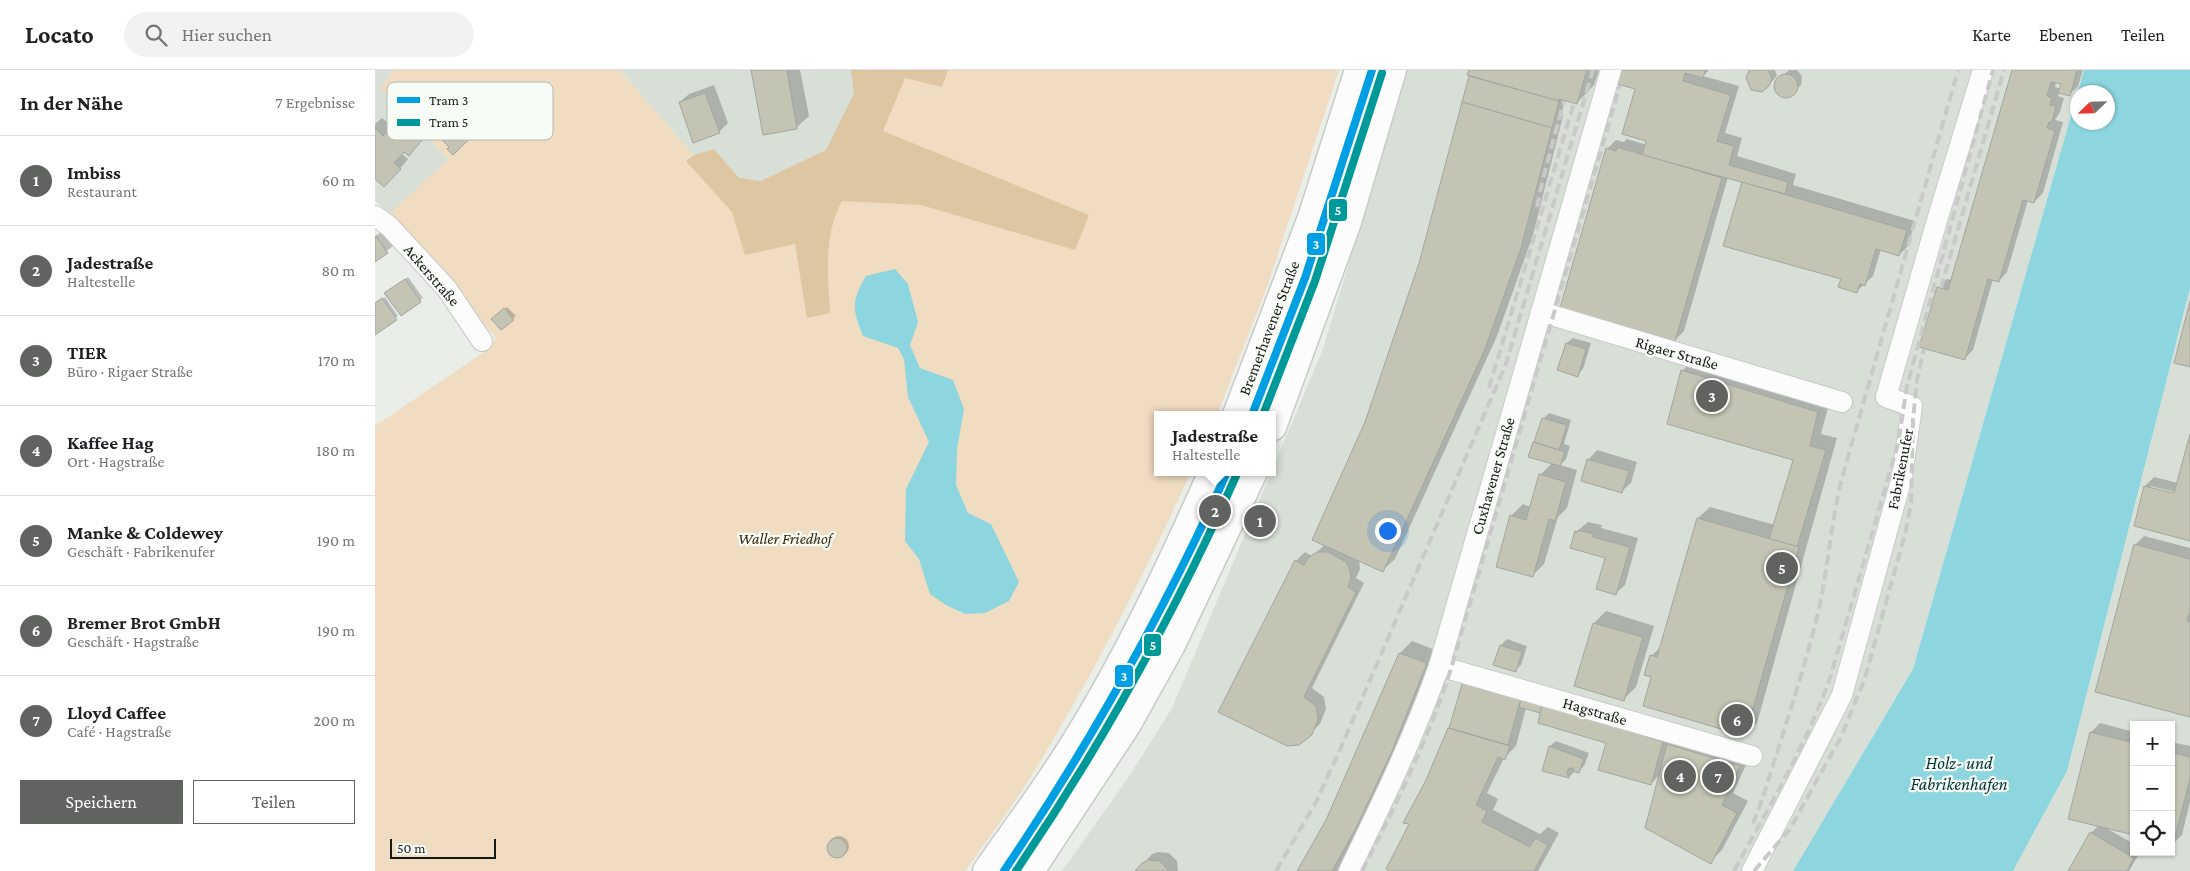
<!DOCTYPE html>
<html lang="de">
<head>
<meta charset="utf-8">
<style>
	:root { --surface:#fff; --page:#f2f2f2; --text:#202124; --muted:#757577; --line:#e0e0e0; --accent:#60635f }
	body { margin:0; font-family:"Crimson Pro",serif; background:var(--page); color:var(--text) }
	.controls { position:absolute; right:15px; bottom:15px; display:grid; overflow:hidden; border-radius:0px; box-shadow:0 1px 4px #0004 }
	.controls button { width:45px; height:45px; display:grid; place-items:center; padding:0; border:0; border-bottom:1px solid var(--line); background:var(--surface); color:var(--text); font:25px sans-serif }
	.compass { position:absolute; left:1695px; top:15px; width:45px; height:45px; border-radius:50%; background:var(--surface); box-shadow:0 1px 4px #0004; rotate:247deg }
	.scale { position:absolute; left:15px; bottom:12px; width:106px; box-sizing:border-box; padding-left:5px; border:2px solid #161815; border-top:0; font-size:14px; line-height:18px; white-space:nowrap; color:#161815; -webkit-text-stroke:4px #f7fcf6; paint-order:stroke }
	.you { position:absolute; left:1012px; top:460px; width:18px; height:18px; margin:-12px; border:4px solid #fff; border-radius:50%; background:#1a73e8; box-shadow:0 0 0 8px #1a73e833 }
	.badge { display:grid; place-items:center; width:32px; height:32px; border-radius:50%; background:var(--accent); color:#fff; font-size:16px; font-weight:700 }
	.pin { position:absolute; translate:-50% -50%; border:2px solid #fff; box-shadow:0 1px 5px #0006 }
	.popup { position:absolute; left:779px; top:341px; width:122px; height:65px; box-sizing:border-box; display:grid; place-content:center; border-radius:0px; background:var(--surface); filter:drop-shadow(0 1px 4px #0005); font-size:16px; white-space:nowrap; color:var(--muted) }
	.popup b { font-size:19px; color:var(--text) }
	.popup::after { content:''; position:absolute; left:50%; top:100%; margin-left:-10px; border:10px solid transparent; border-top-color:var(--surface) }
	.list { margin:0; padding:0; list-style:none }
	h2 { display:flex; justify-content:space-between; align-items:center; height:65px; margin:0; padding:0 20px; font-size:21px }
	h2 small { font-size:16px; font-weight:400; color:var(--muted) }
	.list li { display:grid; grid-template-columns:32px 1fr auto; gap:15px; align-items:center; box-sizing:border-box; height:90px; padding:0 20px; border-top:1px solid var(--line) }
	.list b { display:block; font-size:19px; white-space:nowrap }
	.list p { margin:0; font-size:16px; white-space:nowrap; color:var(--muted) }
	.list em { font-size:16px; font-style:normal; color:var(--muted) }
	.actions { display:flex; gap:10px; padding:15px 20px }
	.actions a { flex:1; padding:11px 0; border:1px solid var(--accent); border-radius:0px; text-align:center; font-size:18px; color:var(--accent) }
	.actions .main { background:var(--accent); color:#fff }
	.icon { flex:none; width:28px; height:28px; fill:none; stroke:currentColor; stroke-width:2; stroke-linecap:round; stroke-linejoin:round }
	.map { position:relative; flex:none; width:1815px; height:801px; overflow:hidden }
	header { display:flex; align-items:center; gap:30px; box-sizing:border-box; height:70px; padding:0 25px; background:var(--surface); border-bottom:1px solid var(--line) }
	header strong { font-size:24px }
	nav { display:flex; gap:28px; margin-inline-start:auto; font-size:18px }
	.search { width:350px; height:45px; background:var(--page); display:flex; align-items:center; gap:12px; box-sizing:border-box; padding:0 18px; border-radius:28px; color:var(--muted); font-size:19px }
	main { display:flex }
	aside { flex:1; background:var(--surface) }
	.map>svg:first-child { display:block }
</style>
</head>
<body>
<header>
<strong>Locato</strong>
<div class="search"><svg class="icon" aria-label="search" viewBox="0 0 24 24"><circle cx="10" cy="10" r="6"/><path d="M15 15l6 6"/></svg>Hier suchen</div>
<nav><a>Karte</a><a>Ebenen</a><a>Teilen</a></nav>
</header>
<main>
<aside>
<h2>In der Nähe<small>7 Ergebnisse</small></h2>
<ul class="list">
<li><span class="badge">1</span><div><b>Imbiss</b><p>Restaurant</p></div><em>60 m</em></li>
<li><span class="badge">2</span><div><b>Jadestraße</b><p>Haltestelle</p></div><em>80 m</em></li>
<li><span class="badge">3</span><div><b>TIER</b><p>Büro · Rigaer Straße</p></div><em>170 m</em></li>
<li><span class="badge">4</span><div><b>Kaffee Hag</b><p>Ort · Hagstraße</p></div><em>180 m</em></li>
<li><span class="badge">5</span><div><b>Manke &amp; Coldewey</b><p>Geschäft · Fabrikenufer</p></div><em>190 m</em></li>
<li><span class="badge">6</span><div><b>Bremer Brot GmbH</b><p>Geschäft · Hagstraße</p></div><em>190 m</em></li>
<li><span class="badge">7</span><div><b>Lloyd Caffee</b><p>Café · Hagstraße</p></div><em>200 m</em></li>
</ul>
<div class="actions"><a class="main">Speichern</a><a>Teilen</a></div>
</aside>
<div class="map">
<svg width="1815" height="801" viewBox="0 0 1815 801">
	<rect width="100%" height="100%" fill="#eaeee9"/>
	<!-- built -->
	<g fill="#d8dfd6" fill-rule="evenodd">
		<polygon points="0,0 20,0 5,18 74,89 15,143 0,131"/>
		<polygon points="245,0 497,0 449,98 364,138"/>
		<polygon points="991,0 1013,0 894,345 869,345"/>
		<polygon points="1032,0 1709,0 1538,599 1418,801 687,801 751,711 797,638 948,279"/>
		<path d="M1815,218V801H1638L1692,701ZM1759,655H1796V782H1759Z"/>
		<polygon points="844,402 871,402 777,597 647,801 620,801"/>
	</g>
	<!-- green -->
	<path fill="#efdcc1" d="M20,0H245L364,138L449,98L497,0H964L892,217L842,345H782V402H816C768,507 716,609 655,708C635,740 612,770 590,801H0V356L115,278L121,268L15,143L74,89L5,18Z"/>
	<!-- forest -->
	<path fill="#dfc6a2" d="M476,0H573L567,17L530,8L508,61L714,145L700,180L546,135L467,131C448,166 453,206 455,243L432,248L420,174L370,185L357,142L311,91L319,85L339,79L364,108L386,111L451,80L479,23Z"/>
	<!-- water -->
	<g fill="#8dd6e0" fill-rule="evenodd">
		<path d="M1709,0H1815V218L1692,701L1638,801H1418L1538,599ZM1732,22V52H1702V22Z"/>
		<path d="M520,199L533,214L543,252L535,275L545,298L578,310L589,339L582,379L581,415L593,443L616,454L644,512L634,531L610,543L590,544L571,535L555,524L544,489L530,471L531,419L554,372L533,327L529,289L523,278L488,266C477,238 476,232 491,206Z"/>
	</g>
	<!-- shadow -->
	<g fill="#0003" fill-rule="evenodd">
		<polygon points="378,0 425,0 434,46 422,57"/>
		<polygon points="1095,0 1224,0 1219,15 1202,33 1190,30 1186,45 1188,46 1158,165 1122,266 1020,489 1008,500 984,489 985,499 981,508 989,513 937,618 949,627 951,639 945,654 923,674 921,491 930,482 937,486 951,474 1045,194 1096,5"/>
		<polygon points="1247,0 1334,0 1328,6 1364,16 1350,63 1367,68 1362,86 1421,104 1418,115 1540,151 1533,176 1524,185 1506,179 1498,206 1482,221 1368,111 1353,107 1309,261 1300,270 1232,79 1241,70 1249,72 1252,69 1272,75 1273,70 1261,18"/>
		<polygon points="1376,0 1400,0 1402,6 1390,19 1381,20 1374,16 1372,8"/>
		<polygon points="1414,0 1422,0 1427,6 1426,15 1414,26 1404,25 1400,19 1401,11"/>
		<path d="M1638,0H1708L1703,16L1694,25L1684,22L1683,26L1689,28L1685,42L1680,50L1688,52L1668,123L1659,132L1653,130L1632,202L1624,211L1618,209L1598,280L1589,289L1563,218L1572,209L1577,210ZM1681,12L1687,13L1686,19L1680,17Z"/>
		<polygon points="339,15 353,53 344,62 305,32 314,24"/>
		<polygon points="128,25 133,30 78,84 75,77 59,60 84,35 101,52"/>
		<polygon points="33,41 55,61 42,76 27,84 33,89 18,107 0,107 0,54 7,48 18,57"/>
		<polygon points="7,162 18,176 0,190 0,166"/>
		<polygon points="33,207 48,228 26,244 14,221"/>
		<polygon points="10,227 23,246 0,263 0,233"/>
		<polygon points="132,237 141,246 126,259 121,247"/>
		<polygon points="1198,268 1216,273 1208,299 1202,305 1192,273"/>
		<polygon points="1319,289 1455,330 1446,364 1462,368 1382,653 1370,664 1278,606 1276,586 1287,576 1323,448 1335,437 1400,455 1420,389 1307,301"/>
		<polygon points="1174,343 1196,350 1189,374 1195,376 1191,389 1185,395 1202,400 1192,438 1183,447 1169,494 1157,506 1136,446 1148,434 1156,437 1165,405 1177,393 1155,386 1168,349"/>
		<path d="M1815,369V470L1770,416L1779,407L1803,413ZM1775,416L1805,423V425L1775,418Z"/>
		<polygon points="1222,380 1262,392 1256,413 1247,421 1207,410 1214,389"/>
		<polygon points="1213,452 1227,455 1226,458 1263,468 1250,515 1241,523 1231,487 1201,462"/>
		<polygon points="1769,466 1815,478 1815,646 1760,475"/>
		<polygon points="1231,541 1279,556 1261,617 1249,629 1201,615 1219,553"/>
		<polygon points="1132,569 1152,576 1146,595 1140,600 1120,594 1126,575"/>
		<polygon points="1037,571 1063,581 994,742 962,801 923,801 953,751 1025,583"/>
		<polygon points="1089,612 1376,684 1358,723 1373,731 1347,780 1335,792 1285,704 1276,714 1233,672 1167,638 1164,641 1151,638 1141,676 1129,688 1112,723 1123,729 1118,740 1165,764 1173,757 1184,763 1163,801 1018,801 1052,710 1075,659"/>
		<polygon points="1725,653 1759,662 1759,764 1731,758 1759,774 1759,782 1765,782 1754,801 1695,801 1716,763 1724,755 1716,662"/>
		<polygon points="1181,671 1214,683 1209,696 1204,701 1198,698 1200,701 1194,707 1169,700 1175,676"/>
		<polygon points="1796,672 1815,676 1815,732 1807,765 1798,774 1796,773"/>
		<circle cx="464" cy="776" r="10"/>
		<polygon points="783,782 794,783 802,791 803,801 762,801 777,784"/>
	</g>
	<!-- building -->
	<g fill="#c3c4b3" stroke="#a4a5a2">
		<polygon points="376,0 412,0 422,59 388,65"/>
		<polygon points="1094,0 1212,0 1202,34 1184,29 1184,31 1092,5"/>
		<polygon points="1246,0 1330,0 1328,8 1310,3 1308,11 1356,25 1342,71 1359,76 1354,95 1413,112 1410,124 1267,85 1271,71 1247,64 1260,19 1242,14"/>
		<polygon points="1374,0 1393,0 1397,9 1394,16 1387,22 1376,20 1371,8"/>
		<polygon points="1702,0 1695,26 1683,23 1686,14 1676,12 1672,26 1677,28 1675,35 1681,36 1677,52 1674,52 1672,58 1680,61 1659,133 1648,130 1624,212 1613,209 1590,290 1544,277 1562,217 1573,220 1637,0"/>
		<circle cx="1411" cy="16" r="12"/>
		<polygon points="1094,6 1184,31 1177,58 1087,32"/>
		<polygon points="330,23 345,63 318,73 304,32"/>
		<polygon points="1087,32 1177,58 1146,178 1110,279 1008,502 937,470 990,352 1044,193"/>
		<polygon points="119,33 125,39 78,85 72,79 74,77 57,60 74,43 91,60"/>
		<polygon points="23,49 47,70 34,86 29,82 19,93 26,99 9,117 0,109 0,58 8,66"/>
		<polygon points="1242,77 1347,108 1300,271 1185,238 1231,78 1241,81"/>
		<polygon points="1367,112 1532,160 1524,186 1501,179 1490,216 1485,214 1482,223 1463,217 1466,209 1348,176"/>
		<polygon points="1,166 13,183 0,192 0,167"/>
		<polygon points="30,209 46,232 26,246 9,223"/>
		<polygon points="7,228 22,250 0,265 0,233"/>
		<polygon points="1815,231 1815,297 1799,293"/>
		<polygon points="129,238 139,250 126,260 116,249"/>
		<polygon points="1191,273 1211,279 1203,307 1182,300"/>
		<polygon points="1306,300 1443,342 1435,376 1451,380 1422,477 1394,469 1418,390 1292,354"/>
		<polygon points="1167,348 1192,355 1184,380 1159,372"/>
		<polygon points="1815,364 1815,471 1759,456 1769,416 1799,423"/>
		<polygon points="1158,372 1190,382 1185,396 1153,387"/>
		<polygon points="1212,389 1254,401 1247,423 1206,411"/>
		<polygon points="1164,404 1191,412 1180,451 1174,449 1158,507 1121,497 1135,445 1151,450"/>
		<polygon points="1322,448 1424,477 1370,666 1268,636 1276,607 1269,605 1275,585 1282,587"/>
		<polygon points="1203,460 1219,464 1218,467 1255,477 1241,525 1221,519 1230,488 1195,478 1200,461 1203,462"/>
		<polygon points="1759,474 1815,489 1815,541 1812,551 1815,552 1815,647 1720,622"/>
		<polygon points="942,482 953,482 971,492 975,500 976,509 973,517 981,522 929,627 941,636 943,649 937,665 924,675 912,676 843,642 920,490 929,495 933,488"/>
		<polygon points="1218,553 1268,567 1249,631 1199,616"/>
		<polygon points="1125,575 1147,582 1141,602 1118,595"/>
		<polygon points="1024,583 1052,593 1017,681 982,756 957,801 922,801 951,750"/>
		<polygon points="1088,611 1146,628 1133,675 1074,658"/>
		<polygon points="1146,629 1167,634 1165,643 1144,637"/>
		<polygon points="1167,634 1288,672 1276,715 1223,700 1231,673 1163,653"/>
		<polygon points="1073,658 1135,676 1130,690 1123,687 1101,735 1112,741 1107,752 1155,777 1160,768 1173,775 1159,801 1015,801 1011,799 1034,754 1028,753 1051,710"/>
		<polygon points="1715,662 1759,673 1759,765 1693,749"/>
		<polygon points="1292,674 1365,696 1347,735 1362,743 1336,794 1270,758"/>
		<polygon points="1174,676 1209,689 1204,703 1200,702 1198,698 1194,698 1192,702 1194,708 1167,701"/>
		<polygon points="1796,682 1815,687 1815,709 1798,775 1796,775"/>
		<polygon points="1715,762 1759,788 1752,801 1693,801"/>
		<circle cx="462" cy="778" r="10"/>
		<polygon points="773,790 785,791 794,801 760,801 767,793"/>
	</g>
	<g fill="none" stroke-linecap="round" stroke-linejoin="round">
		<defs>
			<g id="minor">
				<polyline points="0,146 14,156 72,219 107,271"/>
				<polyline points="1166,242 1467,332"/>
				<polyline points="1064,596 1377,686"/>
				<path d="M974,801C1007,733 1039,667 1064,596L1236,0"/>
				<polyline points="1377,801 1467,625 1527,407 1537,336 1511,327 1563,147 1608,0"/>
			</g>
			<g id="major">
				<polyline points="861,345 936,148 983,0"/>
				<polyline points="898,357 973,152 1018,0"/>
				<path d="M611,801C636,765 663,729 687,692C746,601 793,501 837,402"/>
				<polyline points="656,801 753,654 797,575 879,402"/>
			</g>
		</defs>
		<!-- minor casing -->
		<use href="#minor" stroke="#c8cbc8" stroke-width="22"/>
		<!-- major casing -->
		<use href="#major" stroke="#c8cbc8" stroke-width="29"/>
		<!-- minor -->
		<use href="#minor" stroke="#fcfcfc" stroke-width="20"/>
		<!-- major -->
		<use href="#major" stroke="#fcfcfc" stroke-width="26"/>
		<!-- rail -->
		<g stroke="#c9c9c9" stroke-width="4" stroke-dasharray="10 5" stroke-linecap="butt">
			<polyline points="1162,137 1168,109 1189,31"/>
			<polyline points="1566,218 1629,0"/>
			<polyline points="1114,318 1199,33"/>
			<path d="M1378,754L1388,727C1406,669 1426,610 1441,551C1453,504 1455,455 1467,408L1583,0"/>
			<polyline points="901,801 941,732 968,673 1131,294 1218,0"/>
			<path d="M987,801C1021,735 1053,670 1076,599L1245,15"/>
			<path d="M1359,801C1393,738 1431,676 1455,608L1523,374L1532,316L1618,0"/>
			<polyline points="1379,801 1415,759 1466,667 1490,608 1530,464 1536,433 1538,350 1542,310 1549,279"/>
		</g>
		<defs>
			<g id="tram-1">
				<polyline points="877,345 930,208 997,0"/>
				<path d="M629,801C715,674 789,542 852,402"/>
			</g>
			<g id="tram-2">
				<polyline points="888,345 940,211 1007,3"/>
				<path d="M641,801C726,676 799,545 861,406"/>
			</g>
		</defs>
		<!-- tram-1 casing -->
		<use href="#tram-1" stroke="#f7fcf6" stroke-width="11"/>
		<!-- tram-2 casing -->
		<use href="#tram-2" stroke="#f7fcf6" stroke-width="11"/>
		<!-- tram-1 -->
		<use href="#tram-1" stroke="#009fe3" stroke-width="8"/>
		<!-- tram-2 -->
		<use href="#tram-2" stroke="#099" stroke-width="8"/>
	</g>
	<g text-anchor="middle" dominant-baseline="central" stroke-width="4.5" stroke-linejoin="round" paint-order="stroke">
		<!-- street labels -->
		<g font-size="16" fill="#161815" stroke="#f7fcf6">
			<text transform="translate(57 205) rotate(49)">Ackerstraße</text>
			<text transform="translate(894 258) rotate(-69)">Bremerhavener Straße</text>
			<text transform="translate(1302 283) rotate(16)">Rigaer Straße</text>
			<text transform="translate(1525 399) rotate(-79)">Fabrikenufer</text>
			<text transform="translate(1118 406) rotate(-74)">Cuxhavener Straße</text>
			<text transform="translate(1220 641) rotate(16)">Hagstraße</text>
		</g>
		<!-- park labels -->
		<g font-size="16" font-style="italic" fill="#392508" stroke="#f7fcf6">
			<text x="410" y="468">Waller Friedhof</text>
		</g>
		<!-- water labels -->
		<g font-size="18" font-style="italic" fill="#003239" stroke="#f7fcf6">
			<text x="1584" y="693">Holz- und<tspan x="1584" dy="21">Fabrikenhafen</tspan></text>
		</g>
	</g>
	<!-- legend -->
	<rect x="12" y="12" width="166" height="58" rx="8" fill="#f7fcf6" stroke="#b4b8b2" stroke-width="1"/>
	<rect x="22" y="27" width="23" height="6" fill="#009fe3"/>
	<rect x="22" y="49" width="23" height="7" fill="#099"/>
	<g font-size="14" fill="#161815">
		<text x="54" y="35">Tram 3</text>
		<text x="54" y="57">Tram 5</text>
	</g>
	<g stroke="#f7fcf6" stroke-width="2">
		<rect x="953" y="128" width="20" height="24" rx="5" fill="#099"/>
		<rect x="931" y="162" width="20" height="24" rx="5" fill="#009fe3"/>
		<rect x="768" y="563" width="19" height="24" rx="5" fill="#099"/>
		<rect x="739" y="594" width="20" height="24" rx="5" fill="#009fe3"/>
	</g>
	<g font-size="14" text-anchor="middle" font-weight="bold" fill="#fff">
		<text x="963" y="145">5</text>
		<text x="941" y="179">3</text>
		<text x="778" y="580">5</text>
		<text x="749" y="611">3</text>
	</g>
</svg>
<div class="controls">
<button>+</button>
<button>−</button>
<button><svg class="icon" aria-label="locate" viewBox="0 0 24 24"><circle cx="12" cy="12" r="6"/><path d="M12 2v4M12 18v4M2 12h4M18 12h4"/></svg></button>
</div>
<svg class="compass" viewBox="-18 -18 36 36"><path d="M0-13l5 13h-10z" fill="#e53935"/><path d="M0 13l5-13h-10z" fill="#757577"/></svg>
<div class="scale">50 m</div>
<div class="you"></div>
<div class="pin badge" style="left:885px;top:451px">1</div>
<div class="pin badge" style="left:840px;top:441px">2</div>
<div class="popup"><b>Jadestraße</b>Haltestelle</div>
<div class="pin badge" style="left:1337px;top:326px">3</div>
<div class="pin badge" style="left:1305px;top:706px">4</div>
<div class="pin badge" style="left:1407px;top:498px">5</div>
<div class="pin badge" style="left:1362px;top:650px">6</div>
<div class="pin badge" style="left:1343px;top:707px">7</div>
</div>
</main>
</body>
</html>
